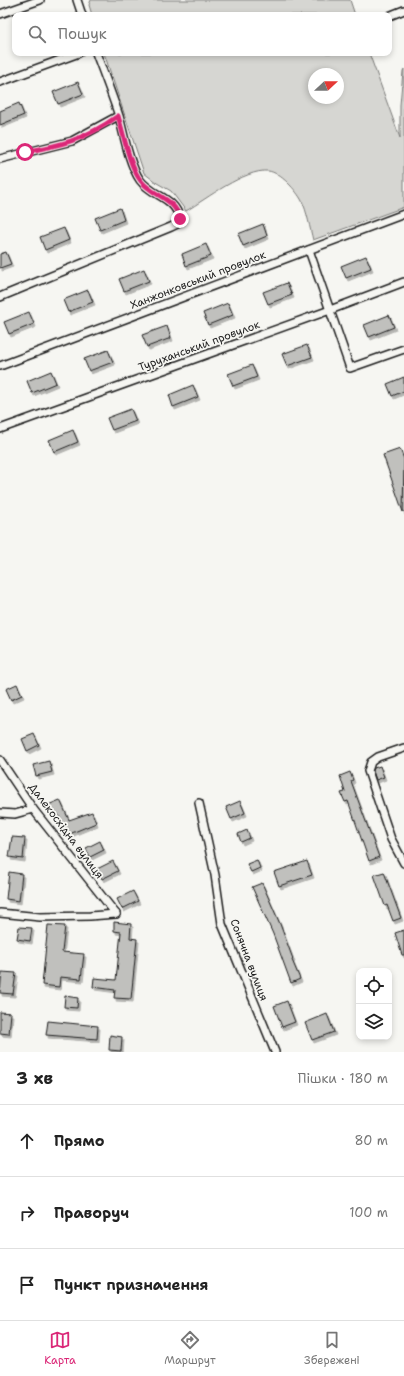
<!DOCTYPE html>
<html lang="uk">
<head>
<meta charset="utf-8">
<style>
	:root { --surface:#fff; --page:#f6f6f6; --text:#222; --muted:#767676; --line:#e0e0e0; --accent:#db2777 }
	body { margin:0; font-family:"Shantell Sans",sans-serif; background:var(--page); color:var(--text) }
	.controls { position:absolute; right:12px; bottom:12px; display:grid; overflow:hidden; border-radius:8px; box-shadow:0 2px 6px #0003 }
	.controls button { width:36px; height:36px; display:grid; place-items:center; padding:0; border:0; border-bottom:1px solid var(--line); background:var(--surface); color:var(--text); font:20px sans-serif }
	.compass { position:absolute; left:308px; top:68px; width:36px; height:36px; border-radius:50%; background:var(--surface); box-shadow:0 2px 6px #0003; rotate:68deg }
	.stop { position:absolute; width:12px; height:12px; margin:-9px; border:3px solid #db2777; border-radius:50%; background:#fff }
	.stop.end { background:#db2777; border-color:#fff; box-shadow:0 1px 4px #0008 }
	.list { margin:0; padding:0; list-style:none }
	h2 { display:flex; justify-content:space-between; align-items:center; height:52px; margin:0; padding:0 16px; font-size:17px }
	h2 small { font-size:13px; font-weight:400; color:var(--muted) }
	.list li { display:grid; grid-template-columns:26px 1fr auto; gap:12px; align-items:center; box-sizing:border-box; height:72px; padding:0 16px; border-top:1px solid var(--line) }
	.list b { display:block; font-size:15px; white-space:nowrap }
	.list em { font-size:13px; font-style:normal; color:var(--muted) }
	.icon { flex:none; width:22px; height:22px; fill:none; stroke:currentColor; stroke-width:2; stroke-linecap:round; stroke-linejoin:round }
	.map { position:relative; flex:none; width:404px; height:1052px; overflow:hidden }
	.search { position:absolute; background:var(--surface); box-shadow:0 2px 6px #0003; left:12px; right:12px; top:12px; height:44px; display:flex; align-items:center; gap:10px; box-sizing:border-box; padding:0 14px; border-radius:8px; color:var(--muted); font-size:15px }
	.sheet { height:268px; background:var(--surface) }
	nav { display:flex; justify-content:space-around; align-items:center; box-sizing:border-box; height:56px; border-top:1px solid var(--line); background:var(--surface); font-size:11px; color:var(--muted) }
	nav a { display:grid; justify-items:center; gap:2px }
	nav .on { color:var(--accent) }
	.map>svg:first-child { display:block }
</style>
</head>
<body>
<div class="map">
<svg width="404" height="1052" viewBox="0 0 404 1052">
	<defs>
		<filter id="shadow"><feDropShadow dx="2" dy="3" stdDeviation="0" flood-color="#0004"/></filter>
	</defs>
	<rect width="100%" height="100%" fill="#f6f6f2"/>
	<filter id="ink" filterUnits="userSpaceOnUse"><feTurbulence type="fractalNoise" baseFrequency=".025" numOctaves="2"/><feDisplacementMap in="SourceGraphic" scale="8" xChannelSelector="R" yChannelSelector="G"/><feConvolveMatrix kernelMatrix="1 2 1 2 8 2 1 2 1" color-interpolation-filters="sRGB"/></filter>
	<g filter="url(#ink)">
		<!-- green -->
		<g fill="#d6d6d2" stroke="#797977" fill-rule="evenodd">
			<polygon points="91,0 350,0 355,15 92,15 89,5"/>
			<path d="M104,53H369L400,138V105L403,71L404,69V207L313,240C310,229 307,211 302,201C297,191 280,172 268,171C245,169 206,199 186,211L171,191L157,183L144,173ZM314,74H338V98H314Z"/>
		</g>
		<!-- building -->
		<g fill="#c0c0bd" stroke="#1c1c1c" filter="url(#shadow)">
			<polygon points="78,82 83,94 58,104 53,92"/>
			<polygon points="19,103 24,115 0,125 0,111"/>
			<polygon points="120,208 124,220 100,230 95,218"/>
			<polygon points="263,224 267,236 243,246 238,234"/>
			<polygon points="64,228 69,240 45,250 40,237"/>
			<polygon points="206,244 211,256 186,266 182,254"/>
			<polygon points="6,252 11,264 0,268 0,254"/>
			<polygon points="366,256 371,268 346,278 341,266"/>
			<polygon points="144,269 149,281 124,291 119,279"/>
			<polygon points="287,283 292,295 268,304 263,292"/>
			<polygon points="88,290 93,302 68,312 63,300"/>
			<polygon points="228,303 233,315 208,325 203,313"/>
			<polygon points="29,312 34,324 9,334 4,322"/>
			<polygon points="389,315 394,327 369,337 364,325"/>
			<polygon points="167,326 171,338 147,347 142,335"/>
			<polygon points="307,345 312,357 287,366 282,354"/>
			<polygon points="108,350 113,362 89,371 84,359"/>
			<polygon points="252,365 257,377 233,386 228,374"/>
			<polygon points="51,371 56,383 32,393 27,381"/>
			<polygon points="404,377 404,391 392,396 387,384"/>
			<polygon points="193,385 198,397 173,407 169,395"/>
			<polygon points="131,409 136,421 112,430 107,418"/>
			<polygon points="73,430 78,442 54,452 49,440"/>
			<polygon points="400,449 404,459 403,512 383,455"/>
			<polygon points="17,684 22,695 11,700 6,689"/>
			<polygon points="34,734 39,745 27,751 22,739"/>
			<polygon points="49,761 52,772 36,776 33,765"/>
			<polygon points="380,766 384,777 376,780 373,771 374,768"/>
			<polygon points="350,772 353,780 351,781 379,857 369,861 353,815 348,801 345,802 341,793 345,792 340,776"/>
			<polygon points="60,800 69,820 92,812 96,823 67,835 58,814 54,816 48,805"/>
			<polygon points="240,801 245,813 231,819 226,807"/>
			<polygon points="247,830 250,838 241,842 238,834"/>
			<polygon points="12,837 25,838 23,859 9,857"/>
			<polygon points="100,841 104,850 90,857 86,848"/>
			<polygon points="257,860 260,868 251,872 247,864"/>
			<polygon points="113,861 118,871 102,879 97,869"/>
			<polygon points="307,861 312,875 279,886 274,872"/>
			<polygon points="9,872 22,874 19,901 6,899"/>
			<polygon points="384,872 401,918 393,921 387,905 385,906 374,875"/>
			<polygon points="262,883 280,924 293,959 292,960 300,979 291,983 273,934 252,887"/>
			<polygon points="133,891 138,901 122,909 117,899"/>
			<polygon points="114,922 131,924 130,938 137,939 131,999 114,998 115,990 93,987 94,978 116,980 121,932 114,931"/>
			<polygon points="48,925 65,926 62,952 84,954 81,979 60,977 59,987 42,985"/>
			<polygon points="19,927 32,928 30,941 17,939"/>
			<polygon points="404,930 404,955 402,955 395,933"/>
			<polygon points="2,972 16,973 13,994 0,993"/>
			<polygon points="65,996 78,998 77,1008 64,1007"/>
			<polygon points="287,1001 295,1022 282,1027 274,1006"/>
			<polygon points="0,1012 11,1013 9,1034 0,1033"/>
			<polygon points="327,1014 334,1032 312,1040 305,1023"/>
			<polygon points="48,1021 98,1026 97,1039 46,1035"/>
			<polygon points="110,1035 122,1037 121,1051 109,1050"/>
		</g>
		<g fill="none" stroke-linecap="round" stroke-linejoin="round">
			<defs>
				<g id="street">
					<polyline points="77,0 82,15"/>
					<polyline points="0,14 40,0"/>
					<polyline points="389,16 404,10"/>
					<polyline points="0,82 79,53"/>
					<polyline points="0,159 72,141 118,116"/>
					<polyline points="309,250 350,368 404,349"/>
					<path d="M0,297L171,227L177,224L180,219C174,196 153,197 140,180C129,164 124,135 119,116C112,95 104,74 96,53"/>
					<polyline points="0,366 404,214"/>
					<polyline points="0,429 330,310 404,282"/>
					<polyline points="404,748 378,757 371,762 368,771 391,839 404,863"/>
					<polyline points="0,760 33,809 116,914"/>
					<polyline points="199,803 215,875 222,924 275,1052"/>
					<polyline points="0,813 15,814 33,809"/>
					<polyline points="0,913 40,917 90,916 116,914"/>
				</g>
			</defs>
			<!-- street casing -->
			<use href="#street" stroke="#1c1c1c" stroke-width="10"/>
			<!-- street -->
			<use href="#street" stroke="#f6f6f2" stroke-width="7"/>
		</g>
	</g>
	<g fill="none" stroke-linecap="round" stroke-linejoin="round" filter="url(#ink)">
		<!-- route -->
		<path stroke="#db2777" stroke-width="5" d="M25,152C40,149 56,146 71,141C88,135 104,126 118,116C124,135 129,166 141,181C154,197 174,197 180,219"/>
	</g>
	<g text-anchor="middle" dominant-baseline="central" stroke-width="3.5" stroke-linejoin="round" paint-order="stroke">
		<!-- street labels -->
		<g font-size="11" fill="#1c1c1c" stroke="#f6f6f2">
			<text transform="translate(198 280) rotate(-21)">Ханжонковський провулок</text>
			<text transform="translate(199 346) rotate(-20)">Туруханський провулок</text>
			<text transform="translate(66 831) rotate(53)">Далекосхідна вулиця</text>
			<text transform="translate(249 960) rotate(69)">Сонячна вулиця</text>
		</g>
	</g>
</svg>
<div class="controls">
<button><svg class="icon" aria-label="locate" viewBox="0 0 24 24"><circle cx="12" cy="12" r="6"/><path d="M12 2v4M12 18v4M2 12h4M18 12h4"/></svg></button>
<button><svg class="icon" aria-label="layers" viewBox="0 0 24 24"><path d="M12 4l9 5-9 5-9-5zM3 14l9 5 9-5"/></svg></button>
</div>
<svg class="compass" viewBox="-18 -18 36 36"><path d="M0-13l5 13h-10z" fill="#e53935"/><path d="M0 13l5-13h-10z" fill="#767676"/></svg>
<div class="stop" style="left:25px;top:152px"></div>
<div class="stop end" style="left:180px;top:219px"></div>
<div class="search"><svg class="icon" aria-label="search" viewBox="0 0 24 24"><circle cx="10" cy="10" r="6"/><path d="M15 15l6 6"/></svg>Пошук</div>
</div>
<section class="sheet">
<h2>3 хв<small>Пішки · 180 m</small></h2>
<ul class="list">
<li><svg class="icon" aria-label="ahead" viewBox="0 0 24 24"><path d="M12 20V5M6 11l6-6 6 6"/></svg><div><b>Прямо</b></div><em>80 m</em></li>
<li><svg class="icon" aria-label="right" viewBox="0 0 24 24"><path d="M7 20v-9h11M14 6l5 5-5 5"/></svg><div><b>Праворуч</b></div><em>100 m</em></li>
<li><svg class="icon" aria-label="arrive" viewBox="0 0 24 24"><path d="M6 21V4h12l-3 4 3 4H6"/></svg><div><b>Пункт призначення</b></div></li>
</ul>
</section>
<nav>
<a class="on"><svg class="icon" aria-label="map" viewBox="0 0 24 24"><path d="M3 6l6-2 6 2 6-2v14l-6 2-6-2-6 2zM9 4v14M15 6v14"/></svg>Карта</a>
<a><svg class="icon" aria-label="directions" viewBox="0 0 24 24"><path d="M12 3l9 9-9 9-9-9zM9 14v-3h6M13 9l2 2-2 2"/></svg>Маршрут</a>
<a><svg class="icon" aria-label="saved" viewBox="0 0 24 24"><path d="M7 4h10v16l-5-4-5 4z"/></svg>Збережені</a>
</nav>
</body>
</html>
